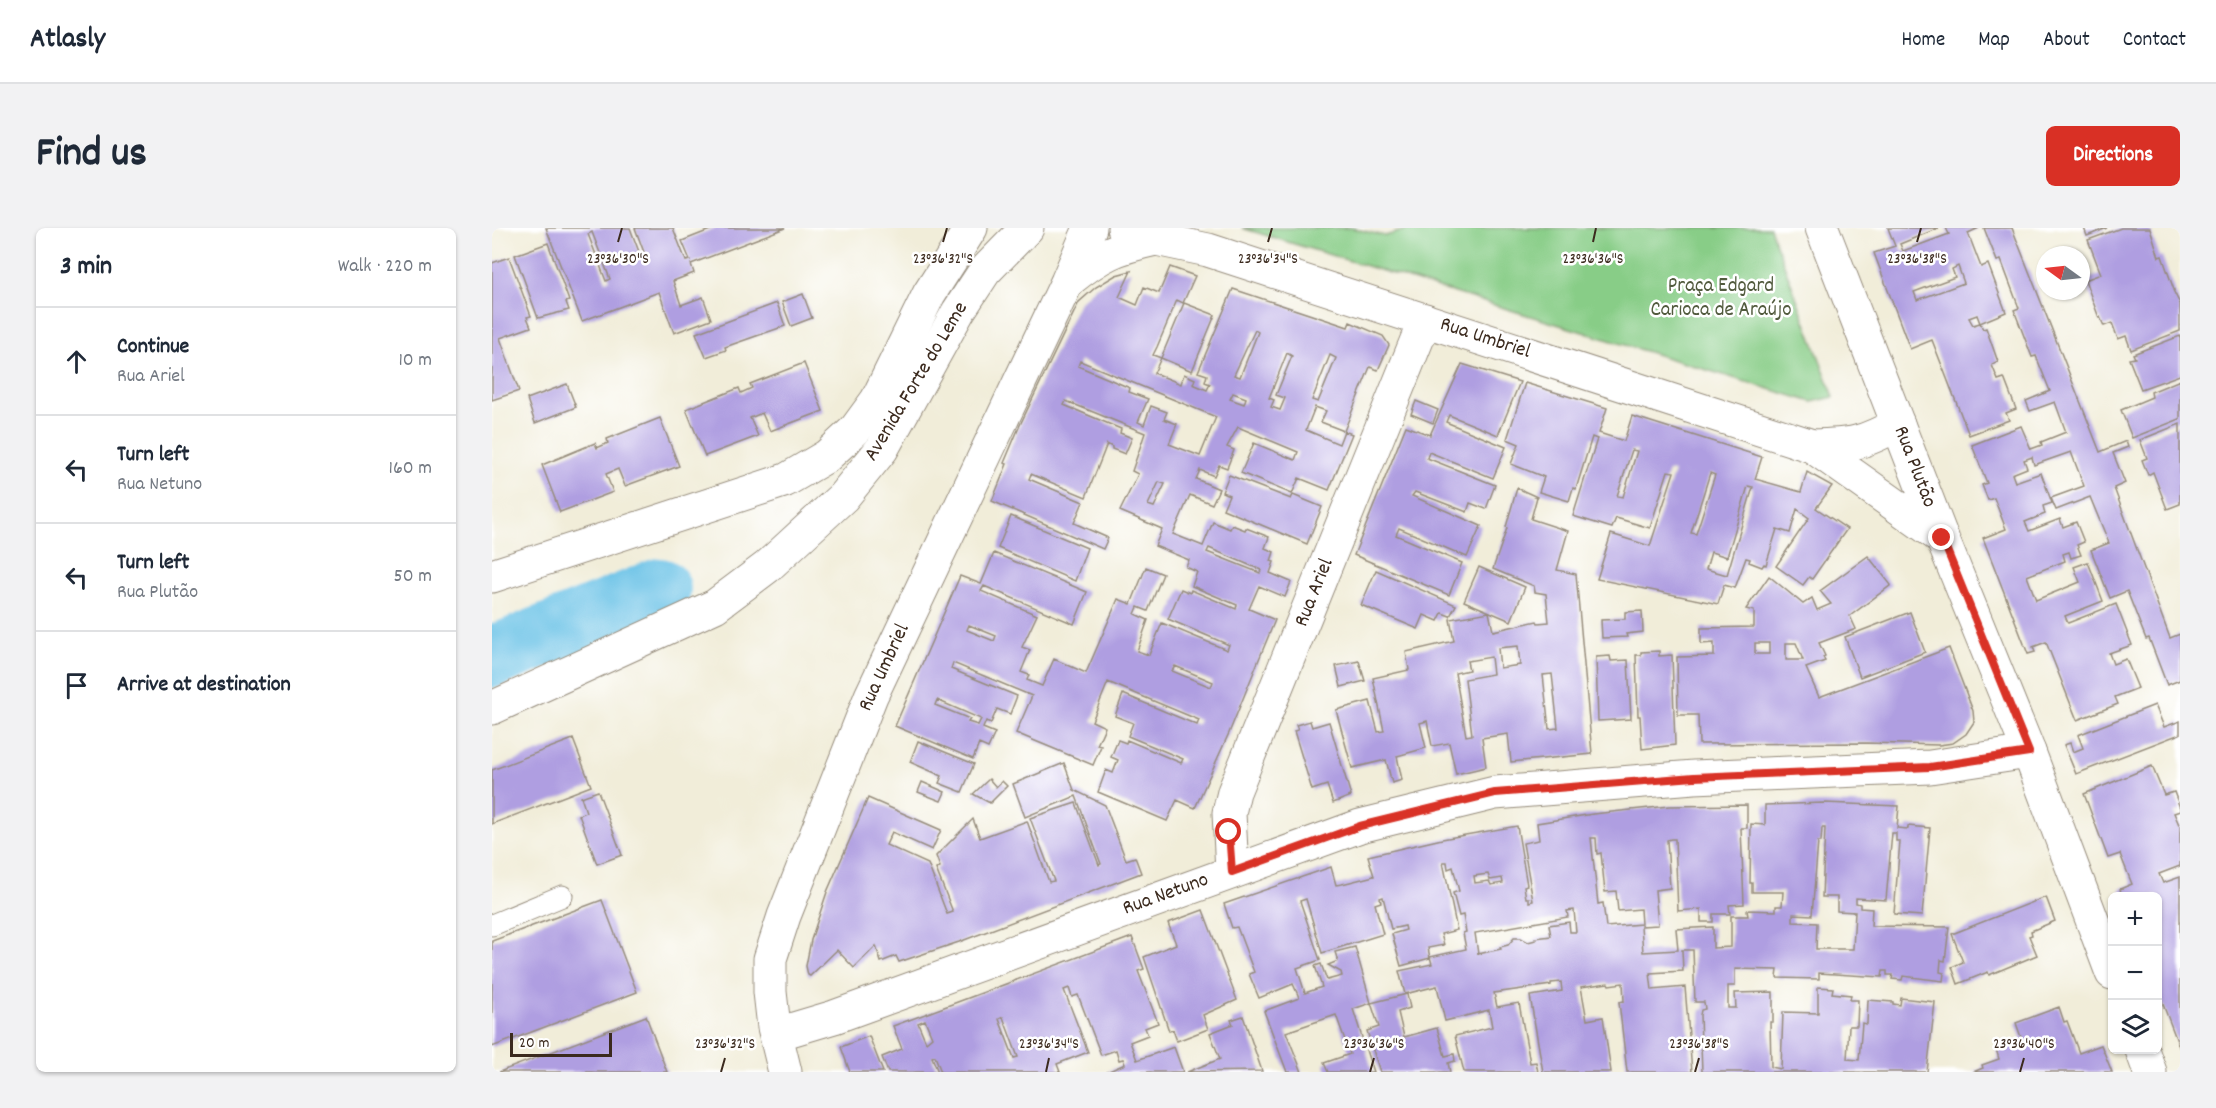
<!DOCTYPE html>
<html lang="en">
<head>
<meta charset="utf-8">
<style>
	:root { --surface:#fff; --page:#f2f2f3; --text:#1f2937; --muted:#747a83; --line:#e0e1e3; --accent:#d93025 }
	body { margin:0; font-family:Dekko,sans-serif; background:var(--page); color:var(--text) }
	.controls { position:absolute; right:18px; bottom:18px; display:grid; overflow:hidden; border-radius:9px; box-shadow:0 2px 4px #0004 }
	.controls button { width:54px; height:54px; display:grid; place-items:center; padding:0; border:0; border-bottom:2px solid var(--line); background:var(--surface); color:var(--text); font:30px sans-serif }
	.compass { position:absolute; left:1544px; top:18px; width:54px; height:54px; border-radius:50%; background:var(--surface); box-shadow:0 2px 4px #0004; rotate:285deg }
	.scale { position:absolute; left:18px; bottom:15px; width:102px; box-sizing:border-box; padding-left:6px; border:3px solid #3b2a1e; border-top:0; font-size:16px; line-height:21px; white-space:nowrap; color:#3b2a1e; -webkit-text-stroke:4px #fff; paint-order:stroke }
	.stop { position:absolute; width:18px; height:18px; margin:-14px; border:4px solid #d93025; border-radius:50%; background:#fff }
	.stop.end { background:#d93025; border-color:#fff; box-shadow:0 2px 6px #0008 }
	.list { margin:0; padding:0; list-style:none }
	h2 { display:flex; justify-content:space-between; align-items:center; height:78px; margin:0; padding:0 24px; font-size:26px }
	h2 small { font-size:20px; font-weight:400; color:var(--muted) }
	.list li { display:grid; grid-template-columns:39px 1fr auto; gap:18px; align-items:center; box-sizing:border-box; height:108px; padding:0 24px; border-top:2px solid var(--line) }
	.list b { display:block; font-size:22px; white-space:nowrap }
	.list p { margin:0; font-size:20px; white-space:nowrap; color:var(--muted) }
	.list em { font-size:20px; font-style:normal; color:var(--muted) }
	.icon { flex:none; width:33px; height:33px; fill:none; stroke:currentColor; stroke-width:2; stroke-linecap:round; stroke-linejoin:round }
	.map { position:relative; flex:none; width:1688px; height:844px; overflow:hidden; border-radius:9px }
	header { display:flex; align-items:center; gap:36px; box-sizing:border-box; height:84px; padding:0 30px; background:var(--surface); border-bottom:2px solid var(--line) }
	header strong { font-size:28px }
	nav { display:flex; gap:33px; margin-inline-start:auto; font-size:21px }
	.intro { display:flex; align-items:center; justify-content:space-between; box-sizing:border-box; height:144px; padding:0 36px }
	h1 { margin:0; font-size:42px }
	.button { padding:15px 27px; border-radius:9px; background:var(--accent); color:#fff; font-size:21px; font-weight:700 }
	main { display:flex; gap:36px; padding:0 36px }
	aside { flex:1; background:var(--surface); border-radius:9px; box-shadow:0 2px 4px #0004 }
	.map>svg:first-child { display:block }
</style>
</head>
<body>
<header>
<strong>Atlasly</strong>
<nav><a>Home</a><a>Map</a><a>About</a><a>Contact</a></nav>
</header>
<div class="intro"><h1>Find us</h1><a class="button">Directions</a></div>
<main>
<aside>
<h2>3 min<small>Walk · 220 m</small></h2>
<ul class="list">
<li><svg class="icon" aria-label="ahead" viewBox="0 0 24 24"><path d="M12 20V5M6 11l6-6 6 6"/></svg><div><b>Continue</b><p>Rua Ariel</p></div><em>10 m</em></li>
<li><svg class="icon" aria-label="left" viewBox="0 0 24 24"><path d="M17 20v-9H6M10 6l-5 5 5 5"/></svg><div><b>Turn left</b><p>Rua Netuno</p></div><em>160 m</em></li>
<li><svg class="icon" aria-label="left" viewBox="0 0 24 24"><path d="M17 20v-9H6M10 6l-5 5 5 5"/></svg><div><b>Turn left</b><p>Rua Plutão</p></div><em>50 m</em></li>
<li><svg class="icon" aria-label="arrive" viewBox="0 0 24 24"><path d="M6 21V4h12l-3 4 3 4H6"/></svg><div><b>Arrive at destination</b></div></li>
</ul>
</aside>
<div class="map">
<svg width="1688" height="844" viewBox="0 0 1688 844">
	<rect width="100%" height="100%" fill="#fff"/>
	<filter id="ink" filterUnits="userSpaceOnUse"><feTurbulence type="fractalNoise" baseFrequency=".0167" numOctaves="2"/><feDisplacementMap in="SourceGraphic" scale="12" xChannelSelector="R" yChannelSelector="G"/><feConvolveMatrix kernelMatrix="1 2 1 2 8 2 1 2 1" color-interpolation-filters="sRGB"/></filter>
	<filter id="wash" filterUnits="userSpaceOnUse"><feTurbulence type="fractalNoise" baseFrequency=".008" numOctaves="4" result="noise"/><feDisplacementMap in="SourceGraphic" scale="24" xChannelSelector="R" yChannelSelector="G"/><feGaussianBlur stdDeviation="1.35" result="paint"/><feColorMatrix in="noise" values="0 0 0 0 0 0 0 0 0 0 0 0 0 0 0 0 0 1.4 0 .05"/><feComposite in="paint" operator="in"/></filter>
	<g filter="url(#wash)">
		<rect width="100%" height="100%" fill="#f1edd9"/>
		<!-- green -->
		<polygon fill="#88cd87" stroke="#627c52" stroke-width="1.5" points="750,0 860,0 893,8 920,0 1278,0 1342,169 1320,174"/>
		<g fill="none" stroke-linecap="round" stroke-linejoin="round">
			<!-- river -->
			<polyline stroke="#68c1e6" stroke-width="62" points="0,429 168,361"/>
		</g>
		<g id="blocks">
			<!-- building -->
			<g fill="#af9ee1" fill-rule="evenodd">
				<path d="M54,0H138L149,29L153,27L143,0H181L194,33L198,32L190,13L223,0H293L199,36L202,45L181,53L189,77L211,69L219,91L182,105L167,64L90,93ZM100,4L118,51L114,53L96,6Z"/>
				<path d="M1396,0H1447L1408,16L1411,23L1457,6L1454,0H1487L1476,5L1489,39L1496,36L1514,84L1488,95L1485,87L1477,90L1481,97L1488,95L1491,101L1494,100L1506,134L1500,137L1506,152L1512,150L1524,181L1514,185L1517,192L1477,207L1440,112L1418,121L1382,25L1403,18ZM1466,38L1472,55L1425,72L1422,64L1463,49L1460,41Z"/>
				<polygon points="1492,0 1520,0 1608,224 1634,213 1636,219 1621,225 1633,255 1622,260 1678,410 1688,406 1688,452 1675,457 1657,410 1654,411 1635,363 1618,370 1599,322 1617,315 1598,269 1564,282 1559,270 1592,258 1579,224 1542,237 1540,229 1532,232 1535,240 1520,246 1523,254 1549,245 1560,275 1551,278 1553,286 1533,294 1537,303 1568,291 1571,299 1584,294 1592,314 1585,317 1589,327 1579,330 1577,324 1571,326 1573,333 1535,348 1544,372 1588,354 1582,339 1596,334 1611,373 1573,388 1576,395 1624,376 1640,417 1617,425 1621,436 1634,431 1646,460 1623,469 1626,476 1585,492 1554,414 1541,419 1543,424 1536,426 1491,310 1514,301 1502,270 1496,272 1490,257 1495,255 1480,217 1529,198 1539,221 1550,217 1549,214 1574,204 1563,174 1538,183 1534,173 1558,163 1544,128 1540,129 1522,82 1527,80 1509,32 1505,33"/>
				<polygon points="1592,0 1615,0 1595,8"/>
				<polygon points="1629,0 1658,0 1667,29 1670,28 1682,62 1681,62 1688,76 1688,103 1639,122 1634,108 1626,111 1620,95 1612,98 1608,89 1607,90 1593,52 1609,46 1596,12"/>
				<polygon points="56,15 77,73 74,74 77,82 46,90 23,27"/>
				<polygon points="17,29 39,88 35,89 39,99 8,110 27,163 0,172 0,35"/>
				<path d="M678,39L703,48L691,75L685,72L665,119L661,127L669,130L662,145L689,156L692,146L703,151L701,156L715,162L718,156L713,154L715,147L706,144L741,61L856,99L858,94L891,108L897,117L886,142L878,139L852,203L860,206L837,262L807,250L800,266L749,245L762,215L803,232L806,224L746,199L735,219L742,222L735,240L727,237L722,248L708,242L704,251L727,261L720,276L698,267L681,306L711,318L721,294L738,301L740,297L753,302L754,300L777,309L773,320L782,324L779,333L782,334L778,345L799,354L793,369L767,358L757,381L783,392L737,505L703,580L685,572L675,593L606,564L614,542L621,545L626,532L619,529L626,512L634,515L635,512L689,535L691,531L636,508L641,495L623,488L631,466L705,497L707,492L616,454L600,493L613,499L605,517L609,518L601,537L524,505L540,468L461,435L459,441L525,468L518,486L505,481L499,495L494,493L491,500L503,505L496,520L487,516L481,531L403,498L468,348L489,356L502,325L595,364L582,396L492,358L489,363L545,387L530,419L538,422L529,444L537,447L535,452L550,458L562,431L594,445L626,371L639,376L654,339L671,346L656,383L646,379L643,386L656,392L645,423L657,427L670,395L735,422L737,417L676,391L689,361L698,365L699,362L744,381L745,377L700,358L705,344L694,339L697,332L663,318L670,301L628,283L646,246L640,243L653,205L574,173L572,177L629,201L628,205L640,210L633,226L620,221V219L615,216L594,269L539,246L537,251L591,274L582,295L616,310L611,321L500,273L515,236L512,235L528,197L587,74L604,59L624,47L639,43L627,69L645,77L652,59L667,65ZM763,102L766,104L748,149L742,147ZM795,125L800,128L784,167L793,170L788,182L779,179L782,172L777,170ZM838,127L844,130L826,174L820,172ZM588,133L724,189L708,228L677,216L685,196L672,191L675,184L659,178L652,197L646,194L656,171L637,164L638,160L586,138ZM741,165L754,170L752,176L738,171ZM823,179L834,183L829,194L852,203L847,216L814,202ZM667,254L673,256L662,279L656,277ZM717,320L769,342L768,345L715,324ZM477,397L504,408L502,413L475,402ZM683,438L721,454L719,459L680,443ZM445,472L489,491L486,497L476,494L478,491L443,477Z"/>
				<polygon points="311,66 320,90 299,98 290,74"/>
				<polygon points="285,75 293,98 233,119 234,122 214,129 204,105"/>
				<polygon points="692,75 723,87 700,143 669,130"/>
				<polygon points="1688,108 1688,147 1649,161 1637,131 1643,130 1641,126"/>
				<polygon points="312,135 331,183 278,203 270,185 258,190 266,208 213,228 194,181 247,160 249,165 260,160 258,156"/>
				<polygon points="970,136 1028,154 1006,207 957,187 954,194 1014,219 1001,250 937,224 935,230 1003,257 994,281 978,275 975,284 923,264 920,268 989,298 975,329 907,300 904,307 970,335 957,367 862,327 914,198 938,207"/>
				<polygon points="1688,152 1688,191 1640,210 1629,182 1660,169 1659,164"/>
				<path d="M1033,155L1115,180L1107,205L1132,213L1140,188L1270,229L1263,251L1309,264L1315,244L1340,258L1324,280L1355,301L1320,351L1317,349L1311,357L1284,338L1317,290L1305,281L1298,305L1285,301L1274,337L1272,336L1270,339L1257,334L1258,331L1254,330L1243,360L1232,357L1226,376L1105,351L1119,306L1158,318L1182,244L1176,243L1158,300L1124,290L1120,300L1081,288L1105,211L1100,209L1084,261L1081,260L1077,273L1047,264L1052,249L1019,236L1027,216L1015,211ZM1140,222L1145,223L1131,269L1125,268ZM1218,245L1223,247L1204,306L1199,305ZM1256,258L1261,259L1235,347L1214,341L1219,324L1235,329Z"/>
				<polygon points="75,156 84,179 43,195 35,171"/>
				<polygon points="924,173 946,182 941,195 919,186"/>
				<polygon points="168,190 187,238 133,258 126,241 114,246 121,264 68,284 50,237 103,215 105,220 116,215 115,211"/>
				<polygon points="1688,196 1688,276 1675,281 1661,244 1656,247 1650,232 1655,230 1648,212"/>
				<polygon points="737,247 799,271 801,267 830,279 815,316 731,281 737,267 730,264"/>
				<path d="M1025,260L1045,269L1039,291L1076,303L1065,342L1084,346L1100,526L1019,534L1016,506L990,510L994,539L964,546L957,515L940,518L935,493L928,495L934,520L905,528L910,552L900,555L894,532L860,540L844,482L878,473L886,504L892,503L881,450L917,442L914,424L962,413L958,391L997,384L1001,403L1045,393L1046,395L1057,394L1054,366L1043,364L1042,358L1001,341L1015,300L1014,299ZM1026,418L1028,437L1008,440L1006,420ZM999,429L1001,446L973,451L980,507L974,508L963,445L977,442L975,433ZM1060,446L1066,500L1057,501L1051,447Z"/>
				<polygon points="519,288 595,320 583,353 506,320"/>
				<path d="M1376,328L1399,357L1358,388L1364,401L1327,415L1333,428L1331,429L1333,433L1314,440L1327,469L1457,420L1481,483L1482,494L1474,506L1461,515L1447,517L1375,515L1207,516L1206,487H1186L1185,429L1222,428V415L1209,416V400L1262,399V383L1254,381L1277,348L1311,376L1320,370L1325,382L1339,376L1328,363ZM1263,415H1277V426H1263ZM1294,415H1304L1311,432H1294Z"/>
				<polygon points="987,339 1033,359 1019,393 972,373"/>
				<polygon points="884,342 964,377 958,388 950,385 946,393 932,387 926,401 869,377"/>
				<polygon points="1150,383 1151,404 1134,406 1135,409 1110,410 1109,392 1133,391 1133,384"/>
				<polygon points="1418,384 1433,424 1368,449 1353,409"/>
				<polygon points="1167,423 1167,428 1180,427 1183,517 1150,521 1148,488 1146,488 1144,427 1149,427 1149,424"/>
				<polygon points="1118,428 1119,433 1136,432 1139,491 1106,493 1104,429"/>
				<polygon points="867,433 873,453 849,459 844,438"/>
				<polygon points="1663,477 1672,499 1688,493 1688,506 1584,546 1572,517 1578,515 1581,524 1591,520 1586,507"/>
				<polygon points="818,493 820,499 837,494 859,568 841,575 835,557 820,562 802,503 806,502 804,497"/>
				<polygon points="81,511 99,558 0,596 0,542"/>
				<polygon points="426,513 482,536 470,564 447,555 450,548 418,534"/>
				<polygon points="572,535 582,562 613,577 634,632 643,629 649,645 467,714 407,734 404,728 389,734 384,718 362,740 345,722 318,748 316,747 314,738 319,712 335,664 376,570 449,602 440,622 400,604 394,617 436,636 455,686 461,684 444,641 448,639 444,628 481,591 488,610 535,593 557,654 562,653 538,590 584,575 607,637 609,636 584,568 533,589 521,556"/>
				<polygon points="1660,538 1672,567 1682,564 1688,580 1688,583 1682,585 1688,599 1688,638 1667,646 1671,655 1688,649 1688,821 1666,763 1666,668 1630,668 1628,661 1640,656 1628,626 1616,630 1592,566"/>
				<polygon points="497,551 504,559 510,553 515,558 498,575 481,566"/>
				<polygon points="430,554 453,564 449,573 426,564"/>
				<polygon points="106,563 130,627 105,636 87,587 94,584 89,569"/>
				<path d="M1332,575L1407,578L1405,600L1416,601V598L1438,600L1430,688L1402,686L1408,613H1404V605H1400L1394,672L1364,670V675L1368,676V680L1380,681L1379,698L1457,699L1453,733L1449,732L1448,744L1452,745L1451,753L1411,748L1410,752L1400,751L1401,747H1395V743H1391L1390,749L1327,745V751L1285,750L1286,742L1243,741V758H1236V780H1244L1243,765L1281,764V794H1278L1279,839L1289,841L1291,784L1326,785V759L1341,760L1340,765L1359,767L1358,772H1366L1365,798H1357L1355,831L1367,832L1370,795L1375,796L1376,772L1401,774V776L1408,777L1409,770L1443,774L1435,844H1210L1208,787L1209,782L1213,781L1212,774H1203L1201,722H1190L1191,743L1158,745L1160,762L1193,759L1200,844H1135L1127,774L1132,773L1131,755L1117,757L1116,755L1089,759L1095,792L1111,789L1119,844H1051L1038,768L1070,763L1069,754L1059,755V757L1002,765L1005,779L1027,775L1038,835L1044,834L1046,844H972L963,808L1000,799L997,782L953,793L945,758L913,766L907,743L940,736L938,729L974,721L971,705L974,704L971,687L967,688L961,665L967,663L961,639L956,641L955,634H951L965,702L949,706L952,717L936,720L938,730L909,738L900,706L914,702L913,698L899,701L891,669L888,670L889,674L883,676L891,706L830,725L814,671L808,673L828,732L805,740L813,765L830,759L823,738L829,736L835,752L850,748L849,744L836,737L846,733L843,724L863,719L879,775L861,781L881,844H836L832,835L858,826L844,787L794,804L810,844H795L772,783L807,770L806,767L801,756L767,770L757,746L762,744L745,699L740,700L732,676L839,639L844,657L850,656L882,648L876,628L950,611L1025,598L1035,657L1032,658L1034,670H1037V674L1041,673L1031,615L1047,612L1045,595L1101,586L1177,578L1255,577V600H1249L1252,676L1237,677L1238,686H1221V694H1209V681L1186,683L1183,611H1179L1175,612L1178,660L1163,662L1166,697L1149,698L1151,724L1186,722L1184,701L1221,699V720L1239,719V688H1256L1255,682L1284,683V678H1290L1291,664H1260V655H1258L1259,596L1273,597V577ZM1330,600H1333L1330,669H1345V683L1363,684L1361,721H1324L1325,695L1301,694V686L1320,687L1326,614H1329ZM1099,610H1104L1105,626L1109,625L1113,664L1124,663L1126,683L1148,681L1149,696L1114,699L1111,675L1106,676ZM996,646L998,652L1010,650L1011,655L999,657L997,653L983,655L982,648ZM1082,682L1084,704H1078L1077,694L1057,697L1059,708L1043,710L1044,712L1036,714L1029,710H1022L1016,717L1008,719L1009,721L986,726L983,705L1076,689L1075,683Z"/>
				<polygon points="1554,669 1563,693 1539,703 1540,707 1537,708 1545,727 1497,747 1496,744 1466,756 1460,739 1471,734 1460,706"/>
				<polygon points="110,672 145,764 0,819 0,713"/>
				<polygon points="711,682 745,772 711,787 716,801 685,813 681,802 677,803 652,729 684,716 676,695"/>
				<path d="M640,709L652,741L646,743L666,795L653,800L656,807L638,814L645,832L682,819L691,844H615L633,836L631,831L627,832L624,822L609,827L586,767L580,769L577,760L572,762L596,824L565,836L568,844H449L443,828L440,829L446,844H396L390,829L410,821L401,798ZM511,789L526,829L522,830L507,791ZM433,792L440,809L434,814L426,795Z"/>
				<polygon points="915,766 918,780 906,784 912,809 945,800 953,828 962,826 963,833 956,835 958,844 888,844 875,803 887,799 879,775"/>
				<polygon points="1567,779 1572,794 1575,793 1587,825 1609,817 1620,844 1481,844 1491,840 1490,837 1507,831 1504,821 1530,812 1524,795"/>
				<polygon points="154,788 175,844 7,844"/>
				<polygon points="751,788 770,843 695,844 728,831 718,805 741,796 739,792"/>
				<polygon points="377,808 391,844 358,844 349,819"/>
			</g>
		</g>
	</g>
	<g filter="url(#ink)">
		<use href="#blocks" fill-opacity="0" stroke="#968c7c" stroke-width="1.5"/>
		<g fill="none" stroke-linecap="round" stroke-linejoin="round">
			<defs>
				<polyline id="lane" points="0,697 70,668"/>
				<g id="street">
					<polyline points="632,0 664,11 716,22 1320,218 1450,310"/>
					<polyline points="1330,0 1450,310 1537,524 1620,745"/>
					<path d="M576,53C609,26 623,20 664,11"/>
					<path d="M1320,218C1360,217 1370,216 1406,196"/>
					<polyline points="740,643 737,585 742,564 933,92"/>
					<polyline points="285,806 342,789 868,598 1003,565 1202,549 1438,539 1537,524"/>
					<polyline points="1650,822 1658,844"/>
					<polyline points="293,844 282,799 278,764 278,731 292,688 379,468 575,54 598,0"/>
				</g>
				<g id="secondary">
					<polyline points="0,348 294,252 335,228 363,202 385,172 437,66 479,0"/>
					<polyline points="0,480 223,378 275,339 351,269 390,221 466,84 493,43 535,0"/>
				</g>
			</defs>
			<!-- lane casing -->
			<use href="#lane" stroke="#968c7c" stroke-width="23"/>
			<!-- street casing -->
			<use href="#street" stroke="#968c7c" stroke-width="35"/>
			<!-- secondary casing -->
			<use href="#secondary" stroke="#968c7c" stroke-width="35"/>
			<!-- lane -->
			<use href="#lane" stroke="#fff" stroke-width="21"/>
			<!-- street -->
			<use href="#street" stroke="#fff" stroke-width="33"/>
			<!-- secondary -->
			<use href="#secondary" stroke="#fff" stroke-width="33"/>
		</g>
	</g>
	<g fill="none" stroke-linecap="round" stroke-linejoin="round" filter="url(#ink)">
		<!-- route -->
		<polyline stroke="#d93025" stroke-width="8" points="737,604 740,644 868,598 1003,565 1202,549 1438,539 1537,524 1450,310"/>
	</g>
	<!-- ticks -->
	<path fill="none" stroke="#3b2a1e" stroke-width="2" d="M126,14L130,0M451,14L455,0M776,14L780,0M1101,14L1104,0M1425,14L1429,0M229,844L233,830M554,844L557,830M878,844L882,830M1203,844L1207,830M1528,844L1532,830"/>
	<g text-anchor="middle" dominant-baseline="central" stroke-width="5" stroke-linejoin="round" paint-order="stroke">
		<!-- park labels -->
		<g font-size="21" fill="#525b3e" stroke="#fff">
			<text x="1229" y="59">Praça Edgard<tspan x="1229" dy="24">Carioca de Araújo</tspan></text>
		</g>
		<!-- street labels -->
		<g font-size="21" fill="#3b2a1e" stroke="#fff">
			<text transform="translate(993 111) rotate(18)">Rua Umbriel</text>
			<text transform="translate(425 154) rotate(-59)">Avenida Forte do Leme</text>
			<text transform="translate(1422 239) rotate(69)">Rua Plutão</text>
			<text transform="translate(823 365) rotate(-68)">Rua Ariel</text>
			<text transform="translate(393 440) rotate(-65)">Rua Umbriel</text>
			<text transform="translate(674 667) rotate(-20)">Rua Netuno</text>
		</g>
	</g>
	<g font-size="15" text-anchor="middle" fill="#3b2a1e" stroke="#fff" stroke-width="5" stroke-linejoin="round" paint-order="stroke">
		<text x="126" y="35">23°36'30"S</text>
		<text x="451" y="35">23°36'32"S</text>
		<text x="776" y="35">23°36'34"S</text>
		<text x="1101" y="35">23°36'36"S</text>
		<text x="1425" y="35">23°36'38"S</text>
		<text x="233" y="820">23°36'32"S</text>
		<text x="557" y="820">23°36'34"S</text>
		<text x="882" y="820">23°36'36"S</text>
		<text x="1207" y="820">23°36'38"S</text>
		<text x="1532" y="820">23°36'40"S</text>
	</g>
</svg>
<div class="controls">
<button>+</button>
<button>−</button>
<button><svg class="icon" aria-label="layers" viewBox="0 0 24 24"><path d="M12 4l9 5-9 5-9-5zM3 14l9 5 9-5"/></svg></button>
</div>
<svg class="compass" viewBox="-18 -18 36 36"><path d="M0-13l5 13h-10z" fill="#e53935"/><path d="M0 13l5-13h-10z" fill="#747a83"/></svg>
<div class="scale">20 m</div>
<div class="stop" style="left:737px;top:604px"></div>
<div class="stop end" style="left:1450px;top:310px"></div>
</div>
</main>
</body>
</html>
